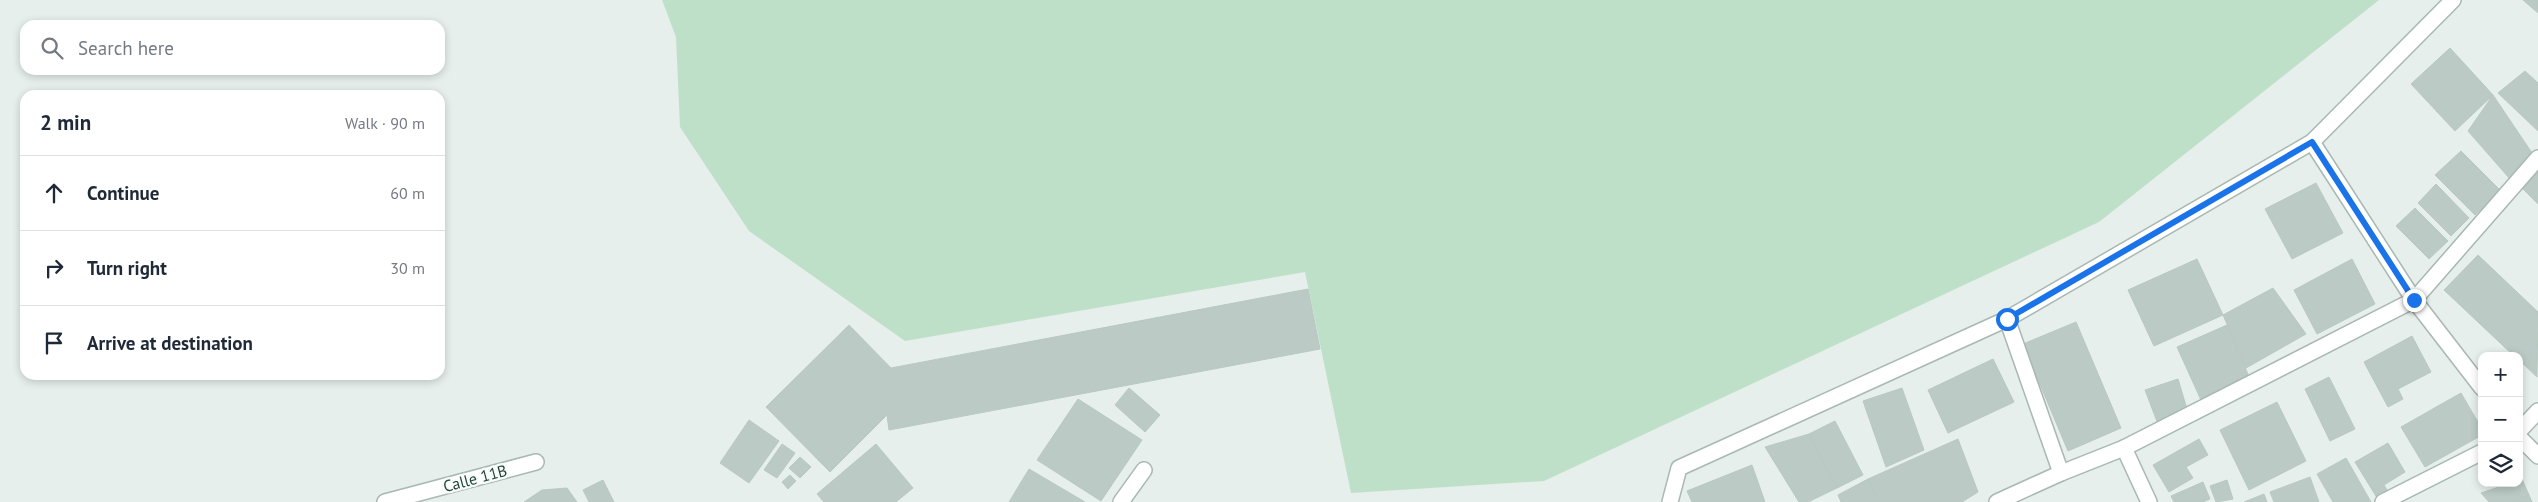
<!DOCTYPE html>
<html lang="en">
<head>
<meta charset="utf-8">
<style>
	:root { --surface:#fff; --page:#f6f6f7; --text:#1f2937; --muted:#747a83; --line:#e0e1e3 }
	body { margin:0; font-family:"PT Sans",sans-serif; background:var(--page); color:var(--text) }
	.controls { position:absolute; right:15px; bottom:15px; display:grid; overflow:hidden; border-radius:10px; box-shadow:0 2px 8px #0003 }
	.controls button { width:45px; height:45px; display:grid; place-items:center; padding:0; border:0; border-bottom:1px solid var(--line); background:var(--surface); color:var(--text); font:25px sans-serif }
	.stop { position:absolute; width:15px; height:15px; margin:-11px; border:4px solid #1a73e8; border-radius:50%; background:#fff }
	.stop.end { background:#1a73e8; border-color:#fff; box-shadow:0 1px 5px #0008 }
	.list { margin:0; padding:0; list-style:none }
	h2 { display:flex; justify-content:space-between; align-items:center; height:65px; margin:0; padding:0 20px; font-size:21px }
	h2 small { font-size:16px; font-weight:400; color:var(--muted) }
	.list li { display:grid; grid-template-columns:32px 1fr auto; gap:15px; align-items:center; box-sizing:border-box; height:75px; padding:0 20px; border-top:1px solid var(--line) }
	.list b { display:block; font-size:19px; white-space:nowrap }
	.list em { font-size:16px; font-style:normal; color:var(--muted) }
	.icon { flex:none; width:28px; height:28px; fill:none; stroke:currentColor; stroke-width:2; stroke-linecap:round; stroke-linejoin:round }
	.map { position:relative; flex:none; width:2538px; height:502px; overflow:hidden }
	.search { position:absolute; background:var(--surface); box-shadow:0 2px 8px #0003; left:20px; top:20px; width:425px; height:55px; display:flex; align-items:center; gap:12px; box-sizing:border-box; padding:0 18px; border-radius:15px; color:var(--muted); font-size:19px }
	.panel { position:absolute; background:var(--surface); box-shadow:0 2px 8px #0003; left:20px; top:90px; width:425px; height:290px; border-radius:15px }
	.map>svg:first-child { display:block }
</style>
</head>
<body>
<div class="map">
<svg width="2538" height="502" viewBox="0 0 2538 502">
	<rect width="100%" height="100%" fill="#e6efeb"/>
	<!-- green -->
	<polygon fill="#bfe0c8" points="662,0 2379,0 2099,222 1544,481 1351,493 1305,272 905,341 749,231 680,127 676,37"/>
	<!-- building -->
	<g fill="#bbcac4" stroke="#b8c9c2">
		<polygon points="2523,0 2538,0 2538,13"/>
		<polygon points="2450,48 2493,95 2455,131 2411,84"/>
		<polygon points="2525,71 2538,83 2538,131 2498,93"/>
		<polygon points="2493,95 2532,153 2510,179 2468,131"/>
		<polygon points="2461,151 2501,191 2475,215 2435,175"/>
		<polygon points="2538,165 2538,204 2518,184"/>
		<polygon points="2316,183 2343,233 2292,259 2265,209"/>
		<polygon points="2436,184 2469,218 2451,236 2418,203"/>
		<polygon points="2415,208 2448,241 2429,259 2396,226"/>
		<polygon points="2478,255 2538,312 2537,377 2519,360 2519,356 2514,356 2444,290"/>
		<polygon points="2197,259 2223,315 2154,346 2128,290"/>
		<polygon points="2352,259 2375,304 2317,334 2294,290"/>
		<polygon points="2273,288 2306,334 2246,368 2223,315"/>
		<polygon points="1308,289 1320,349 889,430 887,415 830,472 766,407 849,325 891,368"/>
		<polygon points="2076,322 2121,428 2068,451 2023,344"/>
		<polygon points="2227,325 2250,379 2201,400 2177,347"/>
		<polygon points="2412,336 2431,372 2398,389 2403,399 2388,407 2364,362"/>
		<polygon points="1993,359 2014,402 1948,433 1928,390"/>
		<polygon points="2329,377 2355,429 2330,441 2305,389"/>
		<polygon points="2178,379 2187,409 2158,424 2145,390"/>
		<polygon points="1129,388 1160,415 1145,432 1115,405"/>
		<polygon points="1902,388 1924,450 1886,467 1863,401"/>
		<polygon points="2461,393 2482,429 2482,435 2425,467 2401,427"/>
		<polygon points="1078,399 1142,440 1101,501 1037,460"/>
		<polygon points="2277,402 2306,461 2249,490 2220,430"/>
		<polygon points="749,420 779,441 749,483 720,463"/>
		<polygon points="1835,421 1863,475 1837,488 1809,434"/>
		<polygon points="1809,434 1837,488 1808,502 1799,502 1765,447"/>
		<polygon points="1958,439 1978,492 1962,502 1879,502 1868,479"/>
		<polygon points="2199,439 2208,455 2186,467 2193,478 2169,492 2153,465"/>
		<polygon points="2388,443 2405,472 2384,485 2390,495 2379,501 2355,462"/>
		<polygon points="782,444 795,453 777,478 764,470"/>
		<polygon points="876,444 913,488 896,502 824,502 817,494"/>
		<polygon points="800,457 811,467 800,478 789,468"/>
		<polygon points="2346,458 2371,502 2333,502 2317,474"/>
		<polygon points="1752,465 1765,502 1692,502 1687,491"/>
		<polygon points="1029,469 1085,502 1009,502"/>
		<polygon points="790,475 796,481 788,489 782,482"/>
		<polygon points="2310,477 2319,502 2274,502 2270,492"/>
		<polygon points="1868,479 1879,502 1841,502 1838,495"/>
		<polygon points="2522,479 2529,495 2514,502 2489,502 2481,493 2511,483 2519,483"/>
		<polygon points="603,480 614,502 589,502 583,490"/>
		<polygon points="2227,480 2233,499 2216,502 2210,486"/>
		<polygon points="2203,482 2210,499 2203,502 2174,502 2171,496"/>
		<polygon points="567,488 577,502 524,502 542,490"/>
		<polygon points="2264,494 2267,502 2244,502"/>
		<polygon points="2529,495 2532,502 2514,502"/>
	</g>
	<g fill="none" stroke-linecap="round" stroke-linejoin="round">
		<defs>
			<g id="minor">
				<polyline points="2312,142 2414,300 2482,388"/>
				<polyline points="2007,319 2061,473"/>
				<polyline points="2519,431 2538,411"/>
				<polyline points="2519,437 2538,456"/>
				<polyline points="2124,448 2149,502"/>
				<polyline points="385,502 536,462"/>
				<polyline points="1121,502 1144,470"/>
				<polyline points="1670,502 1679,468 2007,319 2312,142 2453,0"/>
				<polyline points="1997,502 2061,473 2124,448 2414,300 2538,158"/>
				<polyline points="2383,502 2482,452"/>
			</g>
		</defs>
		<!-- minor casing -->
		<use href="#minor" stroke="#a8b8b2" stroke-width="18"/>
		<!-- minor -->
		<use href="#minor" stroke="#fff" stroke-width="15"/>
	</g>
	<g fill="none" stroke-linecap="round" stroke-linejoin="round">
		<!-- route -->
		<polyline stroke="#1a73e8" stroke-width="6" points="2007,319 2312,142 2414,300"/>
	</g>
	<g text-anchor="middle" dominant-baseline="central" stroke-width="4.5" stroke-linejoin="round" paint-order="stroke">
		<!-- street labels -->
		<g font-size="16" fill="#24423a" stroke="#f7fbf9">
			<text transform="translate(475 478) rotate(-15)">Calle 11B</text>
		</g>
	</g>
</svg>
<div class="controls">
<button>+</button>
<button>−</button>
<button><svg class="icon" aria-label="layers" viewBox="0 0 24 24"><path d="M12 4l9 5-9 5-9-5zM3 14l9 5 9-5"/></svg></button>
</div>
<div class="stop" style="left:2007px;top:319px"></div>
<div class="stop end" style="left:2414px;top:300px"></div>
<div class="search"><svg class="icon" aria-label="search" viewBox="0 0 24 24"><circle cx="10" cy="10" r="6"/><path d="M15 15l6 6"/></svg>Search here</div>
<section class="panel">
<h2>2 min<small>Walk · 90 m</small></h2>
<ul class="list">
<li><svg class="icon" aria-label="ahead" viewBox="0 0 24 24"><path d="M12 20V5M6 11l6-6 6 6"/></svg><div><b>Continue</b></div><em>60 m</em></li>
<li><svg class="icon" aria-label="right" viewBox="0 0 24 24"><path d="M7 20v-9h11M14 6l5 5-5 5"/></svg><div><b>Turn right</b></div><em>30 m</em></li>
<li><svg class="icon" aria-label="arrive" viewBox="0 0 24 24"><path d="M6 21V4h12l-3 4 3 4H6"/></svg><div><b>Arrive at destination</b></div></li>
</ul>
</section>
</div>
</body>
</html>
